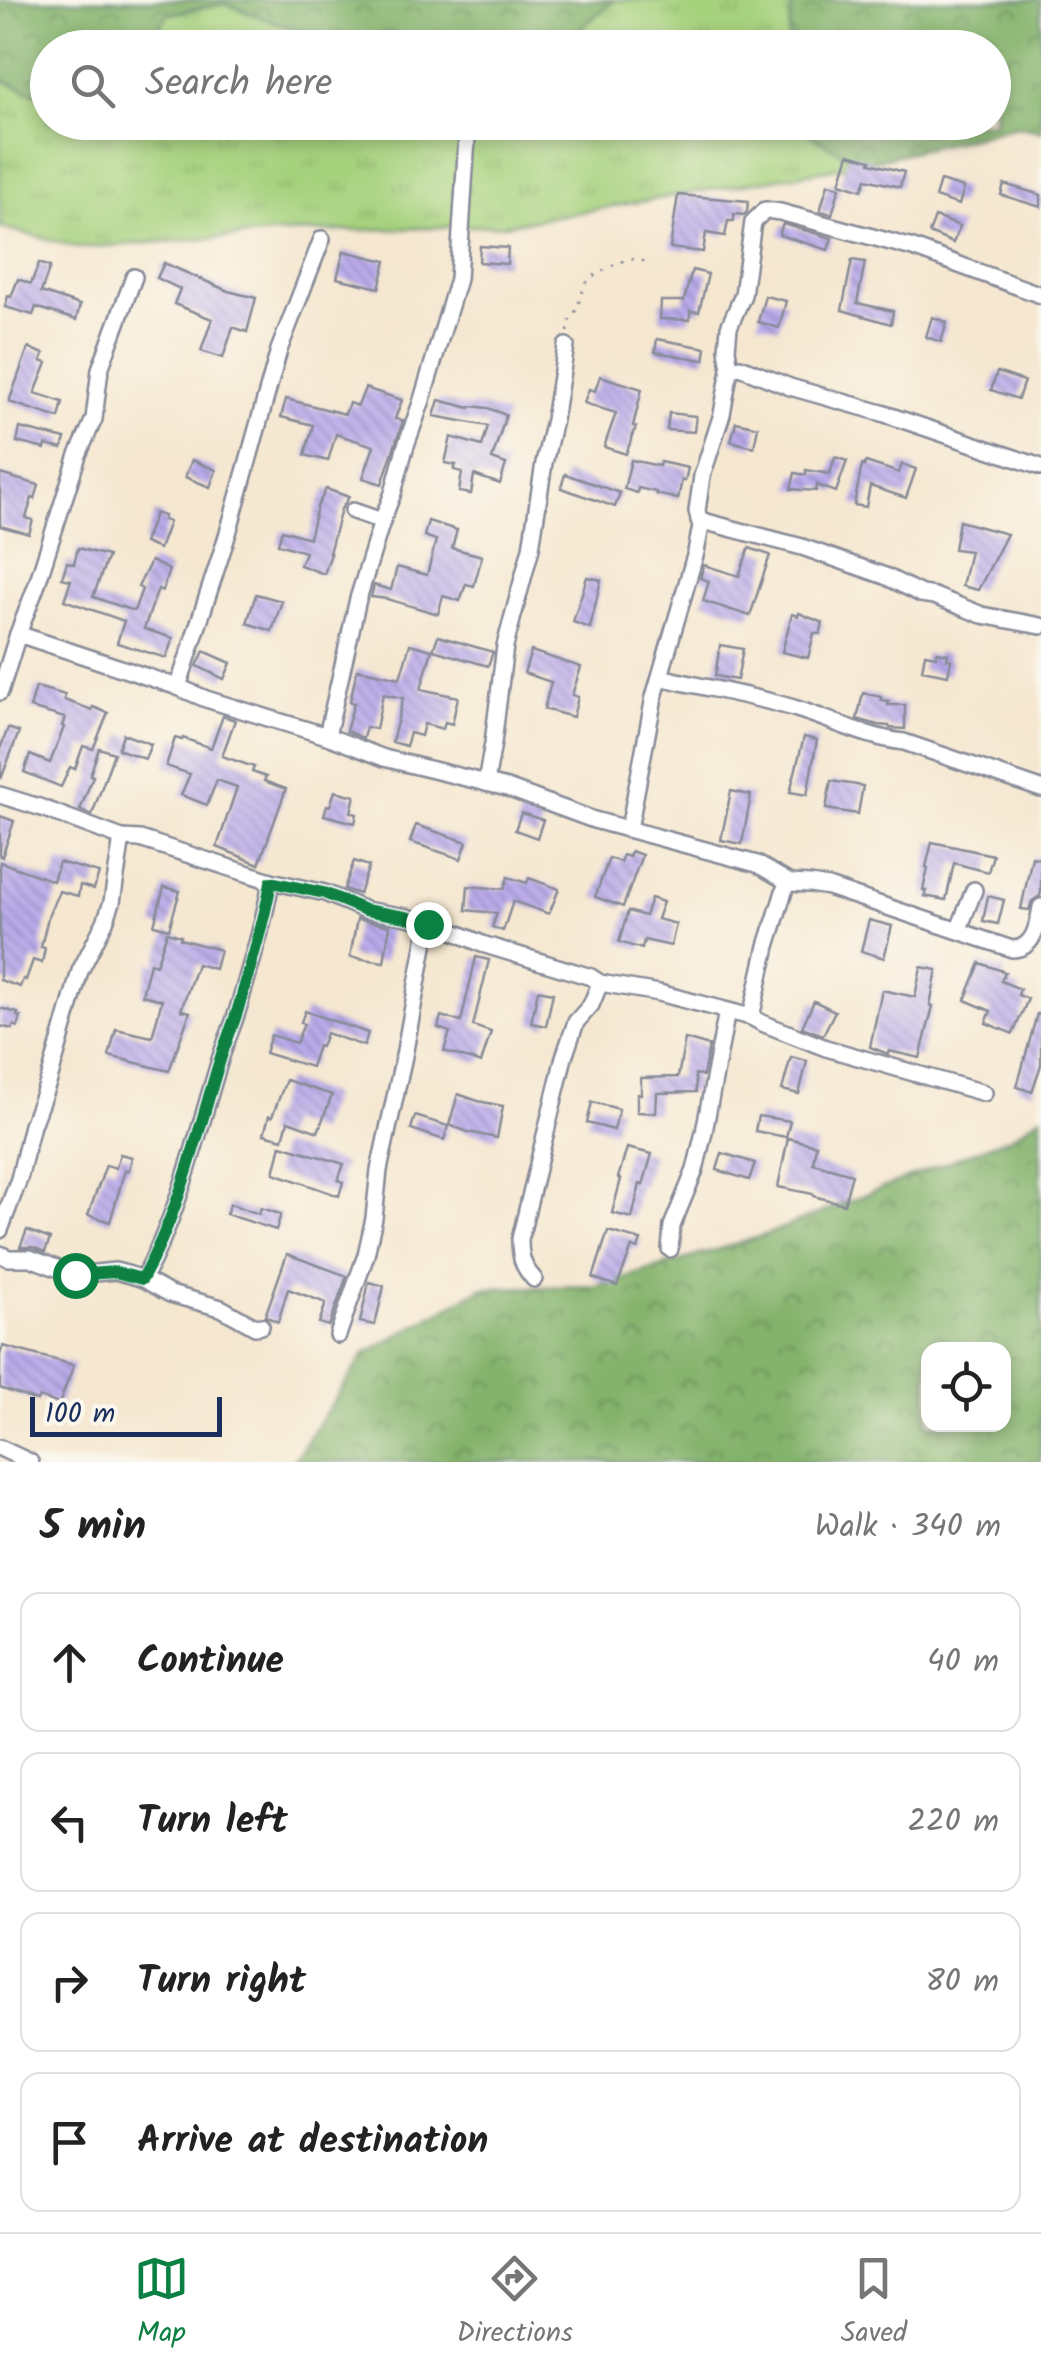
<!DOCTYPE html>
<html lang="en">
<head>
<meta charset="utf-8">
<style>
	:root { --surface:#fff; --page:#f6f6f6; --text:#222; --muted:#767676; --line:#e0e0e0; --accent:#0b8043 }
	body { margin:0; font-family:Kalam,sans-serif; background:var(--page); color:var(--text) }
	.controls { position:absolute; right:30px; bottom:30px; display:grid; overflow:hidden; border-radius:20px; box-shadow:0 5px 15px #0003 }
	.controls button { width:90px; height:90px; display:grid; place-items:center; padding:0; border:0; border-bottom:2px solid var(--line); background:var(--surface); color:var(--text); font:50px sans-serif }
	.scale { position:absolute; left:30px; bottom:25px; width:192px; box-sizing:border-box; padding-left:10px; border:5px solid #1b2f5e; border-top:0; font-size:28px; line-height:35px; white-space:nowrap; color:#1b2f5e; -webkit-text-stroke:8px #fbf7ec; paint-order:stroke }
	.stop { position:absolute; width:30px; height:30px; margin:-22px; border:8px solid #0b8043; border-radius:50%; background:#fff }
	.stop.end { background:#0b8043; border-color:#fff; box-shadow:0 2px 10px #0008 }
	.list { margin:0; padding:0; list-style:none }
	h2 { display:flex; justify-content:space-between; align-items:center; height:130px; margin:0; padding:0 40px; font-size:42px }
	h2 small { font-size:32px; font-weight:400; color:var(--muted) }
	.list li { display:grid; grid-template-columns:65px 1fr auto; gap:30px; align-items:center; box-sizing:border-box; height:140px; margin:0 20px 20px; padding:0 20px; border:2px solid var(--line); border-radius:20px }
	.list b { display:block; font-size:38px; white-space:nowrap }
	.list em { font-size:32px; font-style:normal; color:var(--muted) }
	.icon { flex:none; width:55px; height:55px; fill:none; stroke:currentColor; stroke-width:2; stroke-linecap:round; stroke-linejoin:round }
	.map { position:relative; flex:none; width:1041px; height:1462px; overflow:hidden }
	.search { position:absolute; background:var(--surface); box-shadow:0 5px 15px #0003; left:30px; right:30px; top:30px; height:110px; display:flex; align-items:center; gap:25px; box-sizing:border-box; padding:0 35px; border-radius:55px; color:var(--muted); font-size:38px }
	.sheet { height:770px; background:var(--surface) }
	nav { display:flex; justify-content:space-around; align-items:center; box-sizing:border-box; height:140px; border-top:2px solid var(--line); background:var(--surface); font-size:28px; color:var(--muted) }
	nav a { display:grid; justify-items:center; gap:5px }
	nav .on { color:var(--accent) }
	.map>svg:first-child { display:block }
</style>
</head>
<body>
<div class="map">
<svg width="1041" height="1462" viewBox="0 0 1041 1462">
	<defs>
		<pattern id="grass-tufts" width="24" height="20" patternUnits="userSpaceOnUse" patternTransform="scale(2.5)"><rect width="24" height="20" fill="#a6d17d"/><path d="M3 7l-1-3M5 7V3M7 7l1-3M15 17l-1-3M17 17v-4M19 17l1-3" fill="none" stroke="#8eb46e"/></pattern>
		<pattern id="forest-crowns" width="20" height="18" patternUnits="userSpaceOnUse" patternTransform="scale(2.5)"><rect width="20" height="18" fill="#84b36c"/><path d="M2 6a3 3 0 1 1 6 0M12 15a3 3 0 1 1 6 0" fill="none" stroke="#6b925c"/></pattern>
		<pattern id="building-back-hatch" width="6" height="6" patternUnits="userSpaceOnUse" patternTransform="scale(2.5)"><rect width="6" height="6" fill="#baabea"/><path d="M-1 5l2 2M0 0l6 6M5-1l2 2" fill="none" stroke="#968cc1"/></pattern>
	</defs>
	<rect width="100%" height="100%" fill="#fbf7ec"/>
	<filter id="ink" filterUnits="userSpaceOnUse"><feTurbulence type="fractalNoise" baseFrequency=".01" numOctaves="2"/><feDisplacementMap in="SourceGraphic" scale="20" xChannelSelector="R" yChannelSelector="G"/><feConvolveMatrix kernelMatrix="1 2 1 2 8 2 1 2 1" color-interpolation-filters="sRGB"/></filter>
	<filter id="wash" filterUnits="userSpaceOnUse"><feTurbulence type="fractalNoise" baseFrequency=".0048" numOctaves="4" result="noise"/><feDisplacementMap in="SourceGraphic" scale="40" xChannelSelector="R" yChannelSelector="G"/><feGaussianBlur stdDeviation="2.25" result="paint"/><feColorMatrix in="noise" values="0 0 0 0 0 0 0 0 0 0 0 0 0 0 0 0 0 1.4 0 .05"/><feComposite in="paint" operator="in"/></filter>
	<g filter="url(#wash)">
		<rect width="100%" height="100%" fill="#f5e7d0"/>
		<!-- grass -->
		<g fill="url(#grass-tufts)" stroke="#60806e" stroke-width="2.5">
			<polygon points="615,0 792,0 788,47 556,48"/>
			<polygon points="225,4 345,47 146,48 168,14"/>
			<polygon points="0,79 33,93 47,93 48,122 789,122 861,164 504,225 287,233 80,248 0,227"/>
		</g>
		<!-- forest -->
		<g fill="url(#forest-crowns)" stroke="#507165" stroke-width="2.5" fill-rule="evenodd">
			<polygon points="0,0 615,0 556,48 345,47 225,4 168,14 146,47 48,48 47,93 33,93 0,79"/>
			<polygon points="792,0 1041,0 1041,131 1017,126 861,164 790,123 994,122 994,48 788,48"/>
			<path d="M1041,1116V1462H293L365,1354L482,1288L596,1286L763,1236L1013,1136ZM928,1350H1004V1424H928Z"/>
		</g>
		<g id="blocks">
			<!-- building -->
			<g fill="url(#building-back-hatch)">
				<polygon points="849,154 871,160 870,163 904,172 900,187 866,179 862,190 840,183"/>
				<polygon points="940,181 964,188 959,205 935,197"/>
				<polygon points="828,184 840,187 832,214 820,211"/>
				<polygon points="1004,184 1041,195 1041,207 1001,195"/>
				<polygon points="678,195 748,201 747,212 744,215 734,214 734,221 728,221 725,236 706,233 703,252 670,248"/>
				<polygon points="935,217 960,226 953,243 929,233"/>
				<polygon points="783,224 832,238 828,250 779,235"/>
				<polygon points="480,246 508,248 507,264 479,262"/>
				<polygon points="344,251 386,261 379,288 337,278"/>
				<polygon points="852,260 865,262 857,303 893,311 891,324 842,310"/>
				<polygon points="39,263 50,267 41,292 80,305 76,320 36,307 33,315 5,307 8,296 11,297 18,279 31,284"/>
				<polygon points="164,263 228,291 256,298 247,332 233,327 223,358 201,351 212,319 174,304 180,289 157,278"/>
				<polygon points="692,270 708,274 699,312 690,311 690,320 660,319 661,301 684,301"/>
				<polygon points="765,296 786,301 779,328 758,322"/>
				<polygon points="932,317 947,322 941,342 926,337"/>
				<polygon points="657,339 706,348 704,360 655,352"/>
				<polygon points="28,348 44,354 41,361 47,363 35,393 63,402 59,418 9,402"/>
				<polygon points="997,372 1024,381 1018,399 991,390"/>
				<polygon points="600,376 642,389 633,426 636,427 626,454 604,447 616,413 584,403 589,389 595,391"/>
				<polygon points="365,388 402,400 395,419 403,421 382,484 363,478 374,446 336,434 328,461 305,455 313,425 281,417 286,399 345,414 349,403 358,406"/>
				<polygon points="439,400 470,408 471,406 488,408 506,415 492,459 506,464 500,484 474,475 471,494 459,492 462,472 454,470 456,465 445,463 451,437 482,446 488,426 434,416"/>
				<polygon points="669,413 696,416 694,432 667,430"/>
				<polygon points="736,422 758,427 754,447 731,441"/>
				<polygon points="20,428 65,439 62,449 46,445 45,449 17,442"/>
				<polygon points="835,457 847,461 836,492 817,485 816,491 791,489 795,473 806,475 806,470 830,474"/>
				<polygon points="192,460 216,470 210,487 185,477"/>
				<polygon points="631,460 659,466 660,462 688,468 685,481 682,480 678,499 656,494 656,492 638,488 637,493 624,489"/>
				<polygon points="866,462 899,473 902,464 916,469 906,498 870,486 866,507 854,505 862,465 864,466"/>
				<polygon points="0,474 39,485 35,499 32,498 26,518 33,520 29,534 0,526"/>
				<polygon points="565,474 620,493 615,507 561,488"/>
				<polygon points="326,489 349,497 341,509 329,553 331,554 324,574 300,565 305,552 278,544 282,530 309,538 317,507"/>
				<polygon points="155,513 164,516 163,520 169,522 159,549 144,543"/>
				<polygon points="428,521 457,530 452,548 482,556 474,586 466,584 460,601 443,596 438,614 387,599 371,597 374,585 391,590 397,567 427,575 436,540 424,536"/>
				<polygon points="959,521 1007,534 978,590 962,586 970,551 954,549"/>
				<polygon points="78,548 108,556 93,597 134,611 142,589 138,587 151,561 169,570 162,591 158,589 144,629 173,638 166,658 117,643 124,621 64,600 71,580 62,578 67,562 74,564"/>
				<polygon points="749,548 770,555 750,616 703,601 709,581 700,578 704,565 739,576"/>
				<polygon points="587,577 601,580 590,628 573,622"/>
				<polygon points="256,594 282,601 272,631 247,623"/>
				<polygon points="799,613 823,623 820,634 814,633 808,658 782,652 792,614 798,616"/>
				<polygon points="438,636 493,652 488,666 433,650"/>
				<polygon points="410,644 432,650 421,689 458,697 452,724 445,722 443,729 424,724 421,736 410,733 406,746 392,742 403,698 383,694 376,729 366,727 363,738 346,731 354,703 350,702 357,669 400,678"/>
				<polygon points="720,645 743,649 737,680 715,676"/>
				<polygon points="204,651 231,663 224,679 197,666"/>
				<polygon points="531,651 581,667 572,695 578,697 573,717 544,709 551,682 524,673"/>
				<polygon points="937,652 948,654 947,659 951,660 948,675 922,670 925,654 936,656"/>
				<polygon points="36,687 65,695 64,700 92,710 93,707 108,713 93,749 83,746 75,769 70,767 61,787 24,772 30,755 50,763 64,727 62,726 65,718 30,708"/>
				<polygon points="863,693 881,697 881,700 889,701 888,705 905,705 905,729 890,728 889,726 878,725 857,719"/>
				<polygon points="223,716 235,720 222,756 254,767 252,772 266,777 264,781 286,789 259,864 217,847 237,787 217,780 207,805 181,795 190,774 166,766 175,738 182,740 183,738 211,748"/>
				<polygon points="8,728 19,732 1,779 0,749"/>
				<polygon points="123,734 151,744 145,759 118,749"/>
				<polygon points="804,737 817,740 807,795 790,792"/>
				<polygon points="99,748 114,753 92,815 80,810 93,776 90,775"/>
				<polygon points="831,781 863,786 858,814 826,809"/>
				<polygon points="335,791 355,796 351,812 357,814 355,823 324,815 327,805 330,806"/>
				<polygon points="731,791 751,795 742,844 721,840"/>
				<polygon points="521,813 543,820 537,838 515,830"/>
				<polygon points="0,816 14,821 2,857 0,856"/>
				<polygon points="416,825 467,842 461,859 410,842"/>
				<polygon points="932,842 993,855 988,872 954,863 946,900 924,896 926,891 923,890 928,868 926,867"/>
				<polygon points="631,851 642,855 623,907 595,897 609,858 620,862 623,855 629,857"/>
				<polygon points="1032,857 1041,859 1041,892 1040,896 1032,901 1029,910 1021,909"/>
				<polygon points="354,861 369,866 359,894 344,889"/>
				<polygon points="0,862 53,881 59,862 99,873 94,889 80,885 78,896 59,891 48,917 41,947 45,948 42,963 33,960 26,980 23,979 20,987 0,980"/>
				<polygon points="508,877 527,883 529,878 559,889 549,914 513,901 503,931 492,927 497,913 466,910 468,886 504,889"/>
				<polygon points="164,887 180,891 169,929 154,925"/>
				<polygon points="988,896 1004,900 998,924 983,921"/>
				<polygon points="651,898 663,902 657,919 676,924 671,946 644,940 642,949 619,942 628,911 645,916"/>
				<polygon points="357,919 390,926 384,962 350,957"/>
				<polygon points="869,920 892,926 884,958 861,951"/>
				<polygon points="167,932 181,936 180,939 220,950 215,969 197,964 181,1010 190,1012 169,1071 109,1056 116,1029 152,1037 162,1000 142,995 150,963 156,965"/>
				<polygon points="476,957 489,960 473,1026 491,1032 481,1063 444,1051 450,1032 438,1028 441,1016 461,1022"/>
				<polygon points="980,963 1005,972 1001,981 1020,989 1018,995 1028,999 1013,1034 986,1023 991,1011 965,1000"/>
				<polygon points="921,967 937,970 930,1005 933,1006 920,1058 889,1051 888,1054 870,1047 882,990 915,997"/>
				<polygon points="538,990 553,993 546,1026 531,1023"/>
				<polygon points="814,1001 835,1011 823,1035 802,1027"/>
				<polygon points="0,1008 18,1013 17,1016 21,1017 18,1027 14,1025 12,1029 0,1026"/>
				<polygon points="305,1011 368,1033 364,1046 326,1033 321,1047 318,1046 311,1067 265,1053 271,1035 296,1043 304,1024 301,1022"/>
				<polygon points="1037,1014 1041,1015 1041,1065 1032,1092 1017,1087"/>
				<polygon points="685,1039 709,1046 703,1076 695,1074 696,1092 657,1093 656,1113 637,1112 637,1094 641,1094 641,1078 678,1077"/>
				<polygon points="791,1057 807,1061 799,1094 782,1090"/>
				<polygon points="286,1080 332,1095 318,1132 288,1121 283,1139 264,1134 269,1116 272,1117"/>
				<polygon points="458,1094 478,1101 503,1106 497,1138 468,1132 449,1125"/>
				<polygon points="592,1102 619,1109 614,1130 587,1123"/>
				<polygon points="415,1116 448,1126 444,1140 411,1129"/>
				<polygon points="758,1116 790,1121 786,1137 755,1131"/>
				<polygon points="788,1138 816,1145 813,1163 852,1174 844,1204 813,1196 813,1194 778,1187"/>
				<polygon points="281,1145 344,1164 338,1180 343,1182 339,1196 274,1173"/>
				<polygon points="627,1148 652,1154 643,1185 640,1184 632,1218 612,1213 621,1179 618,1178"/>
				<polygon points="722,1153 755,1163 749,1180 717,1170"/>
				<polygon points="120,1154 132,1157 129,1170 125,1170 110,1222 88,1215 106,1165 116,1168"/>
				<polygon points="230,1204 259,1214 261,1208 281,1214 276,1230 226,1214"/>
				<polygon points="27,1230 50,1239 45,1252 33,1247 20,1247"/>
				<polygon points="608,1231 641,1240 638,1249 632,1247 617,1286 593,1278"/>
				<polygon points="287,1254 347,1276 329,1326 319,1323 326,1303 288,1289 278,1322 265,1316"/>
				<polygon points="369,1282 384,1286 375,1325 360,1322"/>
				<polygon points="3,1346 74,1365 59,1404 39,1397 37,1401 0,1388 0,1355"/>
			</g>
		</g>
	</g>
	<g filter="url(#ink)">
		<use href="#blocks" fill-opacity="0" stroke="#888b97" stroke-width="2.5"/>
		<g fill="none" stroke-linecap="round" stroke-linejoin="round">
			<defs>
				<g id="minor">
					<polyline points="730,369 740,367 790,387 882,413 1041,467"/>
					<polyline points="353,511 382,521"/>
					<polyline points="699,520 802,547 885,576 921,594 934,596 982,615 1041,626"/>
					<path d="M18,634L178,687L206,699L327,736L384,758L507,788L594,820L757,864L790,883L810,884L828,887L1012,949C1034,949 1038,925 1041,907"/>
					<path d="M660,677C708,689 759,696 806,712C839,723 869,738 904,742L1041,789"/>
					<polyline points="178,687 228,533 279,350 322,239"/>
					<polyline points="0,692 18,634 36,587 78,455 94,419 100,369 134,277"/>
					<polyline points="327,736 358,599 382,521 393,493 405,448 421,403 458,279 468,122"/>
					<polyline points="486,783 493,743 505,646 531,548 544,463 554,420 566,346"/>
					<polyline points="0,795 42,808 122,838 140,839 271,881 325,893 365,910 407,917 446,928 482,944 591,977 600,983 659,993 751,1017 762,1023 826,1048 984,1093"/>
					<polyline points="629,829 654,697 696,552 701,526 697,511 702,476 722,414 730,369 727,349 729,327 743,295 753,222 765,210 780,212 913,248 1041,295"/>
					<polyline points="959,929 974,890"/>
					<polyline points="751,1017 767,946 787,882"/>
					<polyline points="0,1230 19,1179 32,1125 49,1080 80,971 105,922 112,902 122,838"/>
					<polyline points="670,1249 672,1226 695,1170 704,1132 727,1011"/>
					<polyline points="0,1254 8,1258 30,1258 75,1275 115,1271 127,1274 143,1279 170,1294 221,1308 255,1327 261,1326"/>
					<path d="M143,1279C180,1211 197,1134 220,1060C225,1043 233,1026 238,1009C250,967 264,924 271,881"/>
					<path d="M534,1279C522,1266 520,1256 520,1239L564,1057L576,1022L591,1005L600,983"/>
					<polyline points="338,1335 366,1255 374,1218 379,1170 404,1056 428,924"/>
					<polyline points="0,1448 30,1462"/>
				</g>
			</defs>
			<!-- minor casing -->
			<use href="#minor" stroke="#888b97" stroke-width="20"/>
			<!-- path -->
			<polyline stroke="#888b97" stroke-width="2.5" stroke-dasharray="2.5 8" stroke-linecap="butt" points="568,332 570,320 577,309 584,287 590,278 619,262 632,259 649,262"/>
			<!-- minor -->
			<use href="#minor" stroke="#fff" stroke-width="15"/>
		</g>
	</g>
	<g fill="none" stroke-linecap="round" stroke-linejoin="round" filter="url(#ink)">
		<!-- route -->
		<path stroke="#0b8043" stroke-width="12" d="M75,1275L115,1272L142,1279C180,1211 197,1134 220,1060C225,1043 233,1026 238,1009C250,967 264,924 271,882L324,893L365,910L406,917L428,924"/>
	</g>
</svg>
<div class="controls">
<button><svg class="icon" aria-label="locate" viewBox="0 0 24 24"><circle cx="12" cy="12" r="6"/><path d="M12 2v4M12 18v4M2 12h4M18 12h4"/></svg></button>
</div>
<div class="scale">100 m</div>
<div class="stop" style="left:75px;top:1275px"></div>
<div class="stop end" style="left:428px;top:924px"></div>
<div class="search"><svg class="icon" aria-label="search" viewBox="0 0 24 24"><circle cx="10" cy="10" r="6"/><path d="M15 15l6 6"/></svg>Search here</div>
</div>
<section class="sheet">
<h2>5 min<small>Walk · 340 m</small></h2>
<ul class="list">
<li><svg class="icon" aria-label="ahead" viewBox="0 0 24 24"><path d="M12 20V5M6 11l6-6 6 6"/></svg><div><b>Continue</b></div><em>40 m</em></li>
<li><svg class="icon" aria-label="left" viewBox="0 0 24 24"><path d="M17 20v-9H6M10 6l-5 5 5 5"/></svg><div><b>Turn left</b></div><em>220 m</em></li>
<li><svg class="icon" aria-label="right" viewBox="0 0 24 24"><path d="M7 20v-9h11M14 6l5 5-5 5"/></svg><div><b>Turn right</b></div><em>80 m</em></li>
<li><svg class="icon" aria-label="arrive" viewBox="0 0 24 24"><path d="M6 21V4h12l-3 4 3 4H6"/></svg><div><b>Arrive at destination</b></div></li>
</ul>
</section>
<nav>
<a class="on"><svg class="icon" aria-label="map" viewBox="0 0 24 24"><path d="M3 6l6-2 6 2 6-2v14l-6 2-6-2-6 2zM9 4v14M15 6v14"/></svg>Map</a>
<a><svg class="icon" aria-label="directions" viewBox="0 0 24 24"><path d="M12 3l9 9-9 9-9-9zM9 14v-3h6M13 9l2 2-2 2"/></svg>Directions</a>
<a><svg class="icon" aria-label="saved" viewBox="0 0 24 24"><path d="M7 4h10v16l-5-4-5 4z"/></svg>Saved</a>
</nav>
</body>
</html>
